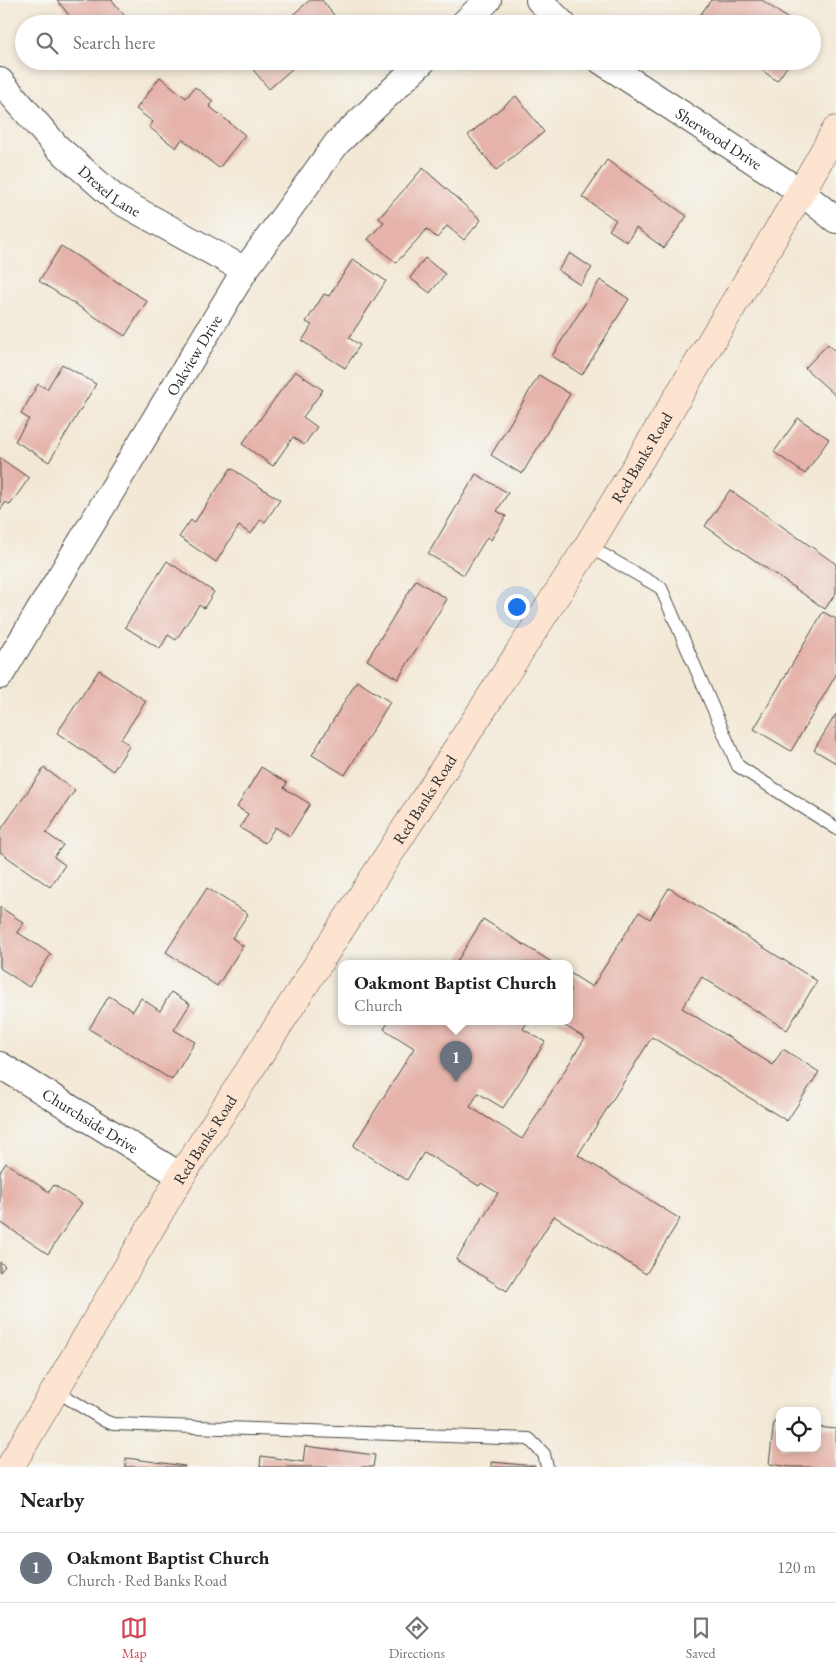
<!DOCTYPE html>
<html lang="en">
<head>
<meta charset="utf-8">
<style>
	:root { --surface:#fff; --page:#f6f6f6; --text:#202124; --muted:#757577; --line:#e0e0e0; --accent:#d1495b }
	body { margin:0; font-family:"EB Garamond",serif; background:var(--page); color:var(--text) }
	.controls { position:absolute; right:15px; bottom:15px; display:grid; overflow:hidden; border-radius:10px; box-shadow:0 2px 8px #0003 }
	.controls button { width:45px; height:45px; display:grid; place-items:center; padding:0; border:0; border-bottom:1px solid var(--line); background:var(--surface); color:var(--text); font:25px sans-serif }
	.you { position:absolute; left:516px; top:606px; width:18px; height:18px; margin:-12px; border:4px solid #fff; border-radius:50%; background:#1a73e8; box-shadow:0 0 0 8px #1a73e833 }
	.badge { display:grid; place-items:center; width:32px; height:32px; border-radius:50%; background:var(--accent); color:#fff; font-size:16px; font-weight:700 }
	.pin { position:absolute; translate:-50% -41px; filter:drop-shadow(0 1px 2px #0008) }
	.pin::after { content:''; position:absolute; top:26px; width:18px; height:15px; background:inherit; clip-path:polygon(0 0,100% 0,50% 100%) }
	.popup { position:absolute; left:338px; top:960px; width:235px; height:65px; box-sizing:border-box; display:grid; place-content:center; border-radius:10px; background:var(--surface); filter:drop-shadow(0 1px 4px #0005); font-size:16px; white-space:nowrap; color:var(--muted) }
	.popup b { font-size:19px; color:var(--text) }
	.popup::after { content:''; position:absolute; left:50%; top:100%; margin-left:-10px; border:10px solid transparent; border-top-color:var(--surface) }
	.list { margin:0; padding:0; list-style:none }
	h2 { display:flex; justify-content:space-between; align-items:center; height:65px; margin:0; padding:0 20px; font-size:21px }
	h2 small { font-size:16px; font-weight:400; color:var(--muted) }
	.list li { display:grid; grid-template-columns:32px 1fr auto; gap:15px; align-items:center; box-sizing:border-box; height:70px; padding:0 20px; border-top:1px solid var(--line) }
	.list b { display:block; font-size:19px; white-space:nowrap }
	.list p { margin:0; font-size:16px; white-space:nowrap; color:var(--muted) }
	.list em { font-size:16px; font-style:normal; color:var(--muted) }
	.icon { flex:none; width:28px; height:28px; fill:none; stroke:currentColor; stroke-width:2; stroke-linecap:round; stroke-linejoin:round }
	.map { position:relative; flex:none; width:836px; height:1467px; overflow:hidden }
	.search { position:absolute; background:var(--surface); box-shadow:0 2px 8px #0003; left:15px; right:15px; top:15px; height:55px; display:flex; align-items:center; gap:12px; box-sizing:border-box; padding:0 18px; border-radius:28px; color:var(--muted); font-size:19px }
	.sheet { height:135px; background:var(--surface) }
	nav { display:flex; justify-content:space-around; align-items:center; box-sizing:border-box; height:70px; border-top:1px solid var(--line); background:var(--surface); font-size:14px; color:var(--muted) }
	nav a { display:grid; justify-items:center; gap:2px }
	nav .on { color:var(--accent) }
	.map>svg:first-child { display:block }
</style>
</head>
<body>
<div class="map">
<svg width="836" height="1467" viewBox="0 0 836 1467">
	<rect width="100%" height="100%" fill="#f6f6f2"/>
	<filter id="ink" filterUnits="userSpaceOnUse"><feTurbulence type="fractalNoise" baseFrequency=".02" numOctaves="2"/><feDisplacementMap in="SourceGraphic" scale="10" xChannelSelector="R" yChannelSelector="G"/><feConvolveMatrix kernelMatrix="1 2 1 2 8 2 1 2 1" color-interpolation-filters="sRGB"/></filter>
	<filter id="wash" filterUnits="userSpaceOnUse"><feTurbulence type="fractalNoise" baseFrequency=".0096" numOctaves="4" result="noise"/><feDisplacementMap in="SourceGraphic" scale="20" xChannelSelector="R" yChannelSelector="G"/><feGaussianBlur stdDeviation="1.12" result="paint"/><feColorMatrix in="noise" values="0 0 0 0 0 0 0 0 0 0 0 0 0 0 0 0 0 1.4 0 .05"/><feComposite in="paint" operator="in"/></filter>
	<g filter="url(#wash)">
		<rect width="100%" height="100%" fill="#f3e8d5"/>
		<g id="blocks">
			<!-- building -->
			<g fill="#e5b3a9">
				<polygon points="57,0 112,0 131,24 76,24"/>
				<polygon points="310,0 322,0 341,24 282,24"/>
				<polygon points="711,0 762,0 795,24 697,24 695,22"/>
				<polygon points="246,61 301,61 269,89"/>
				<polygon points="749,61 791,61 777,81"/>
				<polygon points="160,77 186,98 195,87 213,101 209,106 245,135 219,168 182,139 176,148 149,127 153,122 136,109"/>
				<polygon points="516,96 544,132 496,170 468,135"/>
				<polygon points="607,160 687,216 664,248 636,228 627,242 609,230 616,220 582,197"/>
				<polygon points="423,168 481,220 464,240 447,226 437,238 427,229 396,263 368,239 384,222 379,218"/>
				<polygon points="61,246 147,301 125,336 39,281"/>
				<polygon points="570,253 592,268 580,285 558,270"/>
				<polygon points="425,258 445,274 430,293 410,278"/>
				<polygon points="353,259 386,281 349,338 360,345 345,368 302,341 312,325 306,322 324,294 329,296"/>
				<polygon points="600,280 629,299 582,375 552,356"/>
				<polygon points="828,344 836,352 836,396 805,368"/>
				<polygon points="62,364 96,384 49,462 15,441 29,419 21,414 38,384 47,389"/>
				<polygon points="295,371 323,390 303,417 317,427 304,445 293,437 273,466 242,444"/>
				<polygon points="539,375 570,394 522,474 491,455"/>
				<polygon points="798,418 829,439 805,474 774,452"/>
				<polygon points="0,458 29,478 10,505 6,502 0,510"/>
				<polygon points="231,468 280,500 265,522 261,519 251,534 239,526 216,562 179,537 191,520 194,523"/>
				<polygon points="476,474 508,493 497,511 506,516 491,540 487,537 464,575 428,554"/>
				<polygon points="730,490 836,564 836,593 825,609 705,526"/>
				<polygon points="167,561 214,592 204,608 199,605 176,640 168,635 160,649 125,627"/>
				<polygon points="416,580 447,599 398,679 367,660"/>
				<polygon points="823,612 836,619 836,675 791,751 754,729"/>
				<polygon points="99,670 146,701 121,739 130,745 113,771 57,733"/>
				<polygon points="357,681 390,702 345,775 312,755"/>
				<polygon points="836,714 836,763 814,750"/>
				<polygon points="261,767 287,783 284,788 310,804 290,836 275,827 265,843 240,828 248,814 237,807"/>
				<polygon points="44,768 75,790 46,833 63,845 54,857 65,865 50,887 0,852 0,831"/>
				<polygon points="207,888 248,914 232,938 243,946 217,986 166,952"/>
				<polygon points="669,888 817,981 787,1030 702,977 682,1008 773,1065 783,1049 819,1072 787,1121 652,1037 578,1155 680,1219 646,1274 554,1216 507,1291 456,1260 498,1193 481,1183 479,1186 424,1152 407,1180 353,1146 414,1048 384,1029 389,1021 528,1021 523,1029 545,1042 503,1108 478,1093 470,1107 522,1139 585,1038 557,1021 570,1021 570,973 592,987 639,912 650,919"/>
				<polygon points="0,907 24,923 17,932 51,954 29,987 0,968"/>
				<polygon points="483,919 553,963 456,963"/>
				<polygon points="171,992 190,1004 174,1030 195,1042 172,1080 89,1029 109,996 133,1011 141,998 160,1011"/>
				<polygon points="6,1163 49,1192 54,1185 82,1203 48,1254 0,1222 0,1212 2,1210 0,1208 0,1172"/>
				<polygon points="0,1262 5,1266 0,1272"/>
				<polygon points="774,1422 780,1422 780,1448 817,1448 817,1427 836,1429 836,1467 791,1467 769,1464"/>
				<polygon points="305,1446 375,1455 373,1467 260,1467 261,1456 303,1462"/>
				<polygon points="126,1458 185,1466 185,1467 125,1467"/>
				<polygon points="491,1462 535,1466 535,1467 491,1467"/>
			</g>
		</g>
	</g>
	<g filter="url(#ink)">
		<use href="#blocks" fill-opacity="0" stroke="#494744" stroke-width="1"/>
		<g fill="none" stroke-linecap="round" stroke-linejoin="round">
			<defs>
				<g id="lane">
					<polyline points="588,546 661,588 738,766 836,828"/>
					<polyline points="55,1390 105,1421 113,1424 529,1439 544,1454 547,1467"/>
				</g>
				<g id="street">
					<polyline points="539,0 563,24"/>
					<polyline points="463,24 488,0"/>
					<path id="s1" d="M601,61L801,192L836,220"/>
					<path id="s2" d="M0,81L56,146L116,199L245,270"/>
					<path id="s3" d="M0,676L245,270L337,143L423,61"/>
					<path id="s4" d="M0,1065L181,1176"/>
				</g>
				<g id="secondary">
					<path id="s5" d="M10,1467L181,1176L588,546L801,192L836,130"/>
				</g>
			</defs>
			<!-- lane casing -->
			<use href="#lane" stroke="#494744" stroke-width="14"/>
			<!-- street casing -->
			<use href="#street" stroke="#494744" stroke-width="28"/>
			<!-- secondary casing -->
			<use href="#secondary" stroke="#494744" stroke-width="29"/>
			<!-- lane -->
			<use href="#lane" stroke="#fff" stroke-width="12"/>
			<!-- street -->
			<use href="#street" stroke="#fff" stroke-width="26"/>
			<!-- secondary -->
			<use href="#secondary" stroke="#fde4d1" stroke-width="28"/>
		</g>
	</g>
	<g text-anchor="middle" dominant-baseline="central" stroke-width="4" stroke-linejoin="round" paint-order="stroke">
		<!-- street labels -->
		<g font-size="16" fill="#2b2b2b" stroke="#f6f6f2">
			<text stroke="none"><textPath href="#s1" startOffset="141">Sherwood Drive</textPath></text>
			<text stroke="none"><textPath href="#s2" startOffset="156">Drexel Lane</textPath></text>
			<text stroke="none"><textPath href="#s3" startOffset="375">Oakview Drive</textPath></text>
			<text stroke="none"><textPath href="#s5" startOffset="1191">Red Banks Road</textPath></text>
			<text stroke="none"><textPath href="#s5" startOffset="786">Red Banks Road</textPath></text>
			<text stroke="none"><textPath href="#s4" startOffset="106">Churchside Drive</textPath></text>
			<text stroke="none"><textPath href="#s5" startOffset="381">Red Banks Road</textPath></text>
		</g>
	</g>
</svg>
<div class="controls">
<button><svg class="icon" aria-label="locate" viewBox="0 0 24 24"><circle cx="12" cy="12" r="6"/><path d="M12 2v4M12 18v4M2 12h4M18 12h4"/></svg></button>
</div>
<div class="you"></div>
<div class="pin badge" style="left:456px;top:1082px;background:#6b7280">1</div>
<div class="popup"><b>Oakmont Baptist Church</b>Church</div>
<div class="search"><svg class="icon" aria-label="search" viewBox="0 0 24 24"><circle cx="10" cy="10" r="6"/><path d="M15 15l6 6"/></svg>Search here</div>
</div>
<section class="sheet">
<h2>Nearby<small></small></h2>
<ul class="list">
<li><span class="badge" style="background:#6b7280">1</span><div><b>Oakmont Baptist Church</b><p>Church · Red Banks Road</p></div><em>120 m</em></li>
</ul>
</section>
<nav>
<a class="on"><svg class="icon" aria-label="map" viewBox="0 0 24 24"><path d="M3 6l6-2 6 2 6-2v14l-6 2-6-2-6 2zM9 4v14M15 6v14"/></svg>Map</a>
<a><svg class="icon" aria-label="directions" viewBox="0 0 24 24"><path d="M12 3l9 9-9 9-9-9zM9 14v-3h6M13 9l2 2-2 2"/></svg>Directions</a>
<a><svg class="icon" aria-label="saved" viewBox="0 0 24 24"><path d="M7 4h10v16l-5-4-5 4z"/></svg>Saved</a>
</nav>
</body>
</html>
